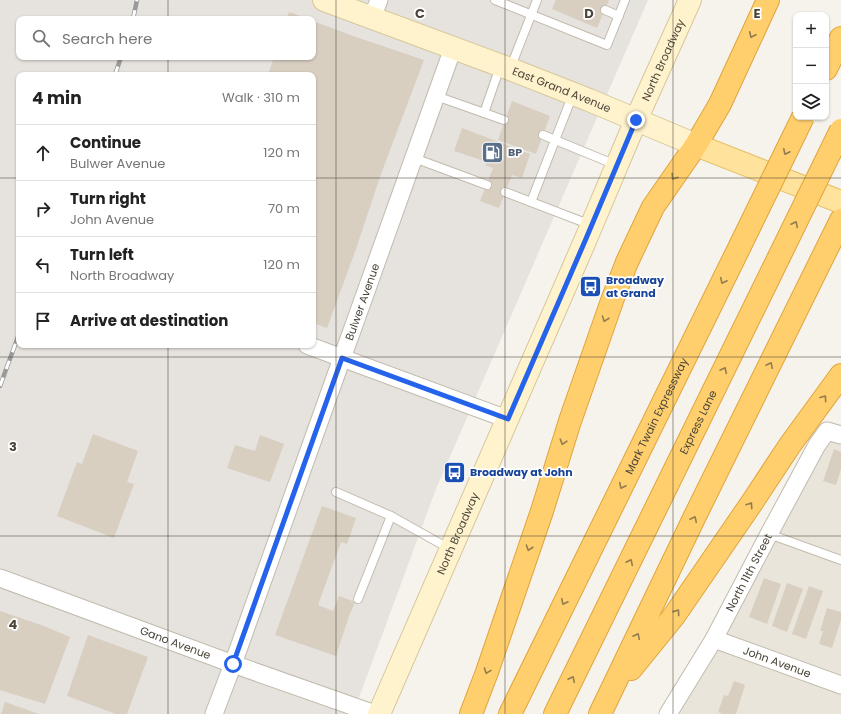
<!DOCTYPE html>
<html lang="en">
<head>
<meta charset="utf-8">
<style>
	:root { --surface:#fff; --page:#f6f6f6; --text:#222; --muted:#767676; --line:#e0e0e0 }
	body { margin:0; font-family:Poppins,sans-serif; background:var(--page); color:var(--text) }
	.controls { position:absolute; right:12px; top:12px; display:grid; overflow:hidden; border-radius:8px; box-shadow:0 1px 3px #0004 }
	.controls button { width:36px; height:36px; display:grid; place-items:center; padding:0; border:0; border-bottom:1px solid var(--line); background:var(--surface); color:var(--text); font:20px sans-serif }
	.stop { position:absolute; width:12px; height:12px; margin:-9px; border:3px solid #2563eb; border-radius:50%; background:#fff }
	.stop.end { background:#2563eb; border-color:#fff; box-shadow:0 1px 4px #0008 }
	.list { margin:0; padding:0; list-style:none }
	h2 { display:flex; justify-content:space-between; align-items:center; height:52px; margin:0; padding:0 16px; font-size:17px }
	h2 small { font-size:13px; font-weight:400; color:var(--muted) }
	.list li { display:grid; grid-template-columns:26px 1fr auto; gap:12px; align-items:center; box-sizing:border-box; height:56px; padding:0 16px; border-top:1px solid var(--line) }
	.list b { display:block; font-size:15px; white-space:nowrap }
	.list p { margin:0; font-size:13px; white-space:nowrap; color:var(--muted) }
	.list em { font-size:13px; font-style:normal; color:var(--muted) }
	.icon { flex:none; width:22px; height:22px; fill:none; stroke:currentColor; stroke-width:2; stroke-linecap:round; stroke-linejoin:round }
	.map { position:relative; flex:none; width:841px; height:714px; overflow:hidden }
	.search { position:absolute; background:var(--surface); box-shadow:0 1px 3px #0004; left:16px; top:16px; width:300px; height:44px; display:flex; align-items:center; gap:10px; box-sizing:border-box; padding:0 14px; border-radius:8px; color:var(--muted); font-size:15px }
	.panel { position:absolute; background:var(--surface); box-shadow:0 1px 3px #0004; left:16px; top:72px; width:300px; height:276px; border-radius:8px }
	.map>svg:first-child { display:block }
</style>
</head>
<body>
<div class="map">
<svg width="841" height="714" viewBox="0 0 841 714">
	<rect width="100%" height="100%" fill="#f6f3ec"/>
	<!-- residential -->
	<polygon fill="#eae5da" points="827,431 841,435 841,714 667,714"/>
	<!-- industrial -->
	<path fill="#e6e2dd" fill-rule="evenodd" d="M0,0H648L436,489L353,714H0ZM19,19H313V57H19ZM19,75H313V345H19Z"/>
	<!-- building -->
	<g fill="#d8cfc1">
		<polygon points="556,0 609,0 597,28 552,9"/>
		<polygon points="289,12 309,19 287,19"/>
		<polygon points="313,21 356,37 424,60 381,174 356,249 327,328 313,323 313,75 268,75 274,57 313,57"/>
		<polygon points="512,101 550,116 536,154 498,140"/>
		<polygon points="462,128 530,154 522,178 512,175 499,208 480,201 493,168 485,165 487,162 454,151"/>
		<polygon points="93,434 138,451 127,482 134,484 114,538 57,516 77,462 82,464"/>
		<polygon points="260,435 284,444 270,482 227,468 235,445 255,451"/>
		<polygon points="834,449 841,452 841,469 836,485 823,481"/>
		<polygon points="322,506 356,518 347,544 341,542 318,605 333,611 339,596 355,602 349,616 336,656 275,635"/>
		<polygon points="764,578 781,584 767,624 749,617"/>
		<polygon points="787,583 803,589 787,632 772,626"/>
		<polygon points="809,586 823,591 806,639 792,634"/>
		<polygon points="827,608 841,612 841,620 832,648 819,644 823,631 820,631"/>
		<polygon points="0,611 44,626 70,637 45,704 0,690"/>
		<polygon points="88,635 148,657 127,714 116,714 67,696"/>
		<polygon points="734,681 745,685 736,714 723,714 718,712 724,695 728,696"/>
		<polygon points="5,702 39,714 1,714"/>
	</g>
	<g fill="none" stroke-linecap="round" stroke-linejoin="round">
		<defs>
			<g id="lane">
				<polyline points="495,0 607,45 625,0"/>
				<polyline points="605,10 619,16"/>
				<polyline points="510,69 537,0"/>
				<polyline points="436,96 504,120"/>
				<polyline points="484,113 500,67"/>
				<polyline points="543,135 616,165"/>
				<polyline points="414,158 487,185"/>
				<polyline points="505,192 591,225"/>
				<polyline points="531,202 573,94"/>
				<polyline points="336,492 391,516 450,549"/>
				<polyline points="769,534 841,560"/>
				<polyline points="358,599 391,516"/>
			</g>
			<g id="street">
				<polyline points="372,18 379,0"/>
				<polyline points="307,345 507,419"/>
				<path id="s1" d="M0,578L233,664L375,714"/>
				<path id="s2" d="M714,639L841,685"/>
				<path id="s3" d="M214,714L233,664L342,358L354,325L453,48"/>
				<path id="s4" d="M668,714L714,639L769,534L817,445L827,431L841,435"/>
			</g>
			<g id="secondary">
				<path id="s5" d="M324,0L510,69L589,100L696,145"/>
				<path id="s6" d="M379,714L585,241L636,120L690,0"/>
			</g>
			<polyline id="primary" points="696,145 841,202"/>
			<g id="highway">
				<polyline points="826,69 841,38"/>
				<polyline points="631,669 674,616 751,504 790,445 841,375"/>
				<polyline points="471,714 487,672 542,511 570,421 613,298 627,262 653,207 696,145 720,104 768,0"/>
				<path id="s7" d="M510,714L740,246"/>
				<path id="s8" d="M555,714L778,259"/>
				<polyline points="600,714 695,516 841,220"/>
			</g>
		</defs>
		<!-- lane casing -->
		<use href="#lane" stroke="#c2bbae" stroke-width="10"/>
		<!-- street casing -->
		<use href="#street" stroke="#c2bbae" stroke-width="19"/>
		<!-- secondary casing -->
		<use href="#secondary" stroke="#d6c79b" stroke-width="24"/>
		<!-- primary casing -->
		<use href="#primary" stroke="#e6c16a" stroke-width="24"/>
		<!-- highway casing -->
		<use href="#highway" stroke="#e0a43c" stroke-width="24"/>
		<!-- lane -->
		<use href="#lane" stroke="#fff" stroke-width="8"/>
		<!-- street -->
		<use href="#street" stroke="#fff" stroke-width="17"/>
		<!-- secondary -->
		<use href="#secondary" stroke="#fff3cd" stroke-width="22"/>
		<!-- primary -->
		<use href="#primary" stroke="#ffe39c" stroke-width="22"/>
		<!-- highway -->
		<use href="#highway" stroke="#ffcf6e" stroke-width="22"/>
		<defs>
			<g id="rail">
				<polyline points="133,19 137,0"/>
				<polyline points="115,75 121,57"/>
				<polyline points="0,386 19,334"/>
			</g>
		</defs>
		<!-- rail casing -->
		<use href="#rail" stroke="#9a9a9a" stroke-width="4.5"/>
		<!-- rail -->
		<use href="#rail" stroke="#fff" stroke-width="3" stroke-dasharray="9" stroke-linecap="butt"/>
		<defs>
			<g id="highway-bridge">
				<polyline points="740,246 803,117"/>
				<polyline points="778,259 841,130"/>
			</g>
		</defs>
		<!-- highway-bridge casing -->
		<use href="#highway-bridge" stroke="#e0a43c" stroke-width="24" stroke-linecap="butt"/>
		<!-- highway-bridge -->
		<use href="#highway-bridge" stroke="#ffcf6e" stroke-width="22"/>
	</g>
	<!-- one-way arrows -->
	<defs><path id="oneway-chevron" d="M-2-3.5L2.5 0L-2 3.5" fill="none" stroke-width="1.6" stroke-linecap="round" stroke-linejoin="round"/></defs>
	<g stroke="#937c4e">
		<use href="#oneway-chevron" transform="translate(752 35) rotate(115)"/>
		<use href="#oneway-chevron" transform="translate(786 152) rotate(116)"/>
		<use href="#oneway-chevron" transform="translate(674 177) rotate(124)"/>
		<use href="#oneway-chevron" transform="translate(795 224) rotate(-64)"/>
		<use href="#oneway-chevron" transform="translate(723 281) rotate(116)"/>
		<use href="#oneway-chevron" transform="translate(605 319) rotate(109)"/>
		<use href="#oneway-chevron" transform="translate(770 365) rotate(-64)"/>
		<use href="#oneway-chevron" transform="translate(724 370) rotate(-64)"/>
		<use href="#oneway-chevron" transform="translate(824 398) rotate(-54)"/>
		<use href="#oneway-chevron" transform="translate(563 442) rotate(107)"/>
		<use href="#oneway-chevron" transform="translate(622 486) rotate(116)"/>
		<use href="#oneway-chevron" transform="translate(750 505) rotate(-56)"/>
		<use href="#oneway-chevron" transform="translate(694 519) rotate(-64)"/>
		<use href="#oneway-chevron" transform="translate(529 548) rotate(109)"/>
		<use href="#oneway-chevron" transform="translate(630 562) rotate(-64)"/>
		<use href="#oneway-chevron" transform="translate(564 602) rotate(116)"/>
		<use href="#oneway-chevron" transform="translate(677 612) rotate(-55)"/>
		<use href="#oneway-chevron" transform="translate(637 636) rotate(-64)"/>
		<use href="#oneway-chevron" transform="translate(487 671) rotate(110)"/>
		<use href="#oneway-chevron" transform="translate(572 679) rotate(-64)"/>
	</g>
	<g fill="none" stroke-linecap="round" stroke-linejoin="round">
		<!-- route -->
		<polyline stroke="#2563eb" stroke-width="5" points="233,664 342,358 508,419 585,241 636,120"/>
	</g>
	<!-- grid -->
	<path fill="none" stroke="#4b4439" stroke-width="1" stroke-opacity="0.55" d="M168,0V19M336,0V714M505,0V714M673,0V714M168,57V75M0,178H19M313,178H841M168,345V714M0,357H841M0,536H841"/>
	<!-- icons -->
	<defs>
		<symbol id="fuel-square" viewBox="-11 -11 22 22"><rect x="-9" y="-9" width="18" height="18" rx="4" fill="#5c6f8a" stroke="#fff"/><path d="M-5.5-6h7V0h2V4h1.3V-2.5L3-4.5l.8-.8L6-3V5H2.5V1h-1V6h-7ZM-4.2-4.7v3.2H.2V-4.7Z" fill="#fff"/></symbol>
		<symbol id="bus-square" viewBox="-11 -11 22 22"><rect x="-9" y="-9" width="18" height="18" rx="4" fill="#1a4fb4" stroke="#fff"/><path d="M-5-6H5V4H4V6H2V4H-2V6H-4V4H-5ZM-3.5-4V0h7V-4ZM-3.5 1.2v1.5H-2V1.2ZM2 1.2v1.5H3.5V1.2Z" fill="#fff"/></symbol>
	</defs>
	<g fill-rule="evenodd">
		<use href="#fuel-square" x="480" y="140" width="25" height="25"/>
		<use href="#bus-square" x="578" y="274" width="25" height="25"/>
		<use href="#bus-square" x="442" y="460" width="25" height="25"/>
	</g>
	<g text-anchor="middle" dominant-baseline="central" stroke-width="3.5" stroke-linejoin="round" paint-order="stroke">
		<!-- street labels -->
		<g font-size="11" fill="#4b4439" stroke="#fff">
			<text stroke="none"><textPath href="#s6" startOffset="713">North Broadway</textPath></text>
			<text stroke="none"><textPath href="#s5" startOffset="254">East Grand Avenue</textPath></text>
			<text stroke="none"><textPath href="#s3" startOffset="438">Bulwer Avenue</textPath></text>
			<text stroke="none"><textPath href="#s7" startOffset="332">Mark Twain Expressway</textPath></text>
			<text stroke="none"><textPath href="#s8" startOffset="325">Express Lane</textPath></text>
			<text stroke="none"><textPath href="#s6" startOffset="197">North Broadway</textPath></text>
			<text stroke="none"><textPath href="#s4" startOffset="163">North 11th Street</textPath></text>
			<text stroke="none"><textPath href="#s1" startOffset="187">Gano Avenue</textPath></text>
			<text stroke="none"><textPath href="#s2" startOffset="67">John Avenue</textPath></text>
		</g>
		<!-- service labels -->
		<g font-size="11" font-weight="bold" fill="#4e5e75" stroke="#fff" text-anchor="start">
			<text x="508" y="152">BP</text>
		</g>
		<!-- transit labels -->
		<g font-size="11" font-weight="bold" fill="#164399" stroke="#fff" text-anchor="start">
			<text x="606" y="280">Broadway<tspan x="606" dy="13">at Grand</tspan></text>
			<text x="470" y="472">Broadway at John</text>
		</g>
	</g>
	<g font-size="13" text-anchor="middle" font-weight="bold" fill="#4b4439" stroke="#fff" stroke-width="3.5" stroke-linejoin="round" paint-order="stroke">
		<text x="420" y="18">C</text>
		<text x="589" y="18">D</text>
		<text x="757" y="18">E</text>
		<text x="13" y="451">3</text>
		<text x="13" y="629">4</text>
	</g>
</svg>
<div class="controls">
<button>+</button>
<button>−</button>
<button><svg class="icon" aria-label="layers" viewBox="0 0 24 24"><path d="M12 4l9 5-9 5-9-5zM3 14l9 5 9-5"/></svg></button>
</div>
<div class="stop" style="left:233px;top:664px"></div>
<div class="stop end" style="left:636px;top:120px"></div>
<div class="search"><svg class="icon" aria-label="search" viewBox="0 0 24 24"><circle cx="10" cy="10" r="6"/><path d="M15 15l6 6"/></svg>Search here</div>
<section class="panel">
<h2>4 min<small>Walk · 310 m</small></h2>
<ul class="list">
<li><svg class="icon" aria-label="ahead" viewBox="0 0 24 24"><path d="M12 20V5M6 11l6-6 6 6"/></svg><div><b>Continue</b><p>Bulwer Avenue</p></div><em>120 m</em></li>
<li><svg class="icon" aria-label="right" viewBox="0 0 24 24"><path d="M7 20v-9h11M14 6l5 5-5 5"/></svg><div><b>Turn right</b><p>John Avenue</p></div><em>70 m</em></li>
<li><svg class="icon" aria-label="left" viewBox="0 0 24 24"><path d="M17 20v-9H6M10 6l-5 5 5 5"/></svg><div><b>Turn left</b><p>North Broadway</p></div><em>120 m</em></li>
<li><svg class="icon" aria-label="arrive" viewBox="0 0 24 24"><path d="M6 21V4h12l-3 4 3 4H6"/></svg><div><b>Arrive at destination</b></div></li>
</ul>
</section>
</div>
</body>
</html>
